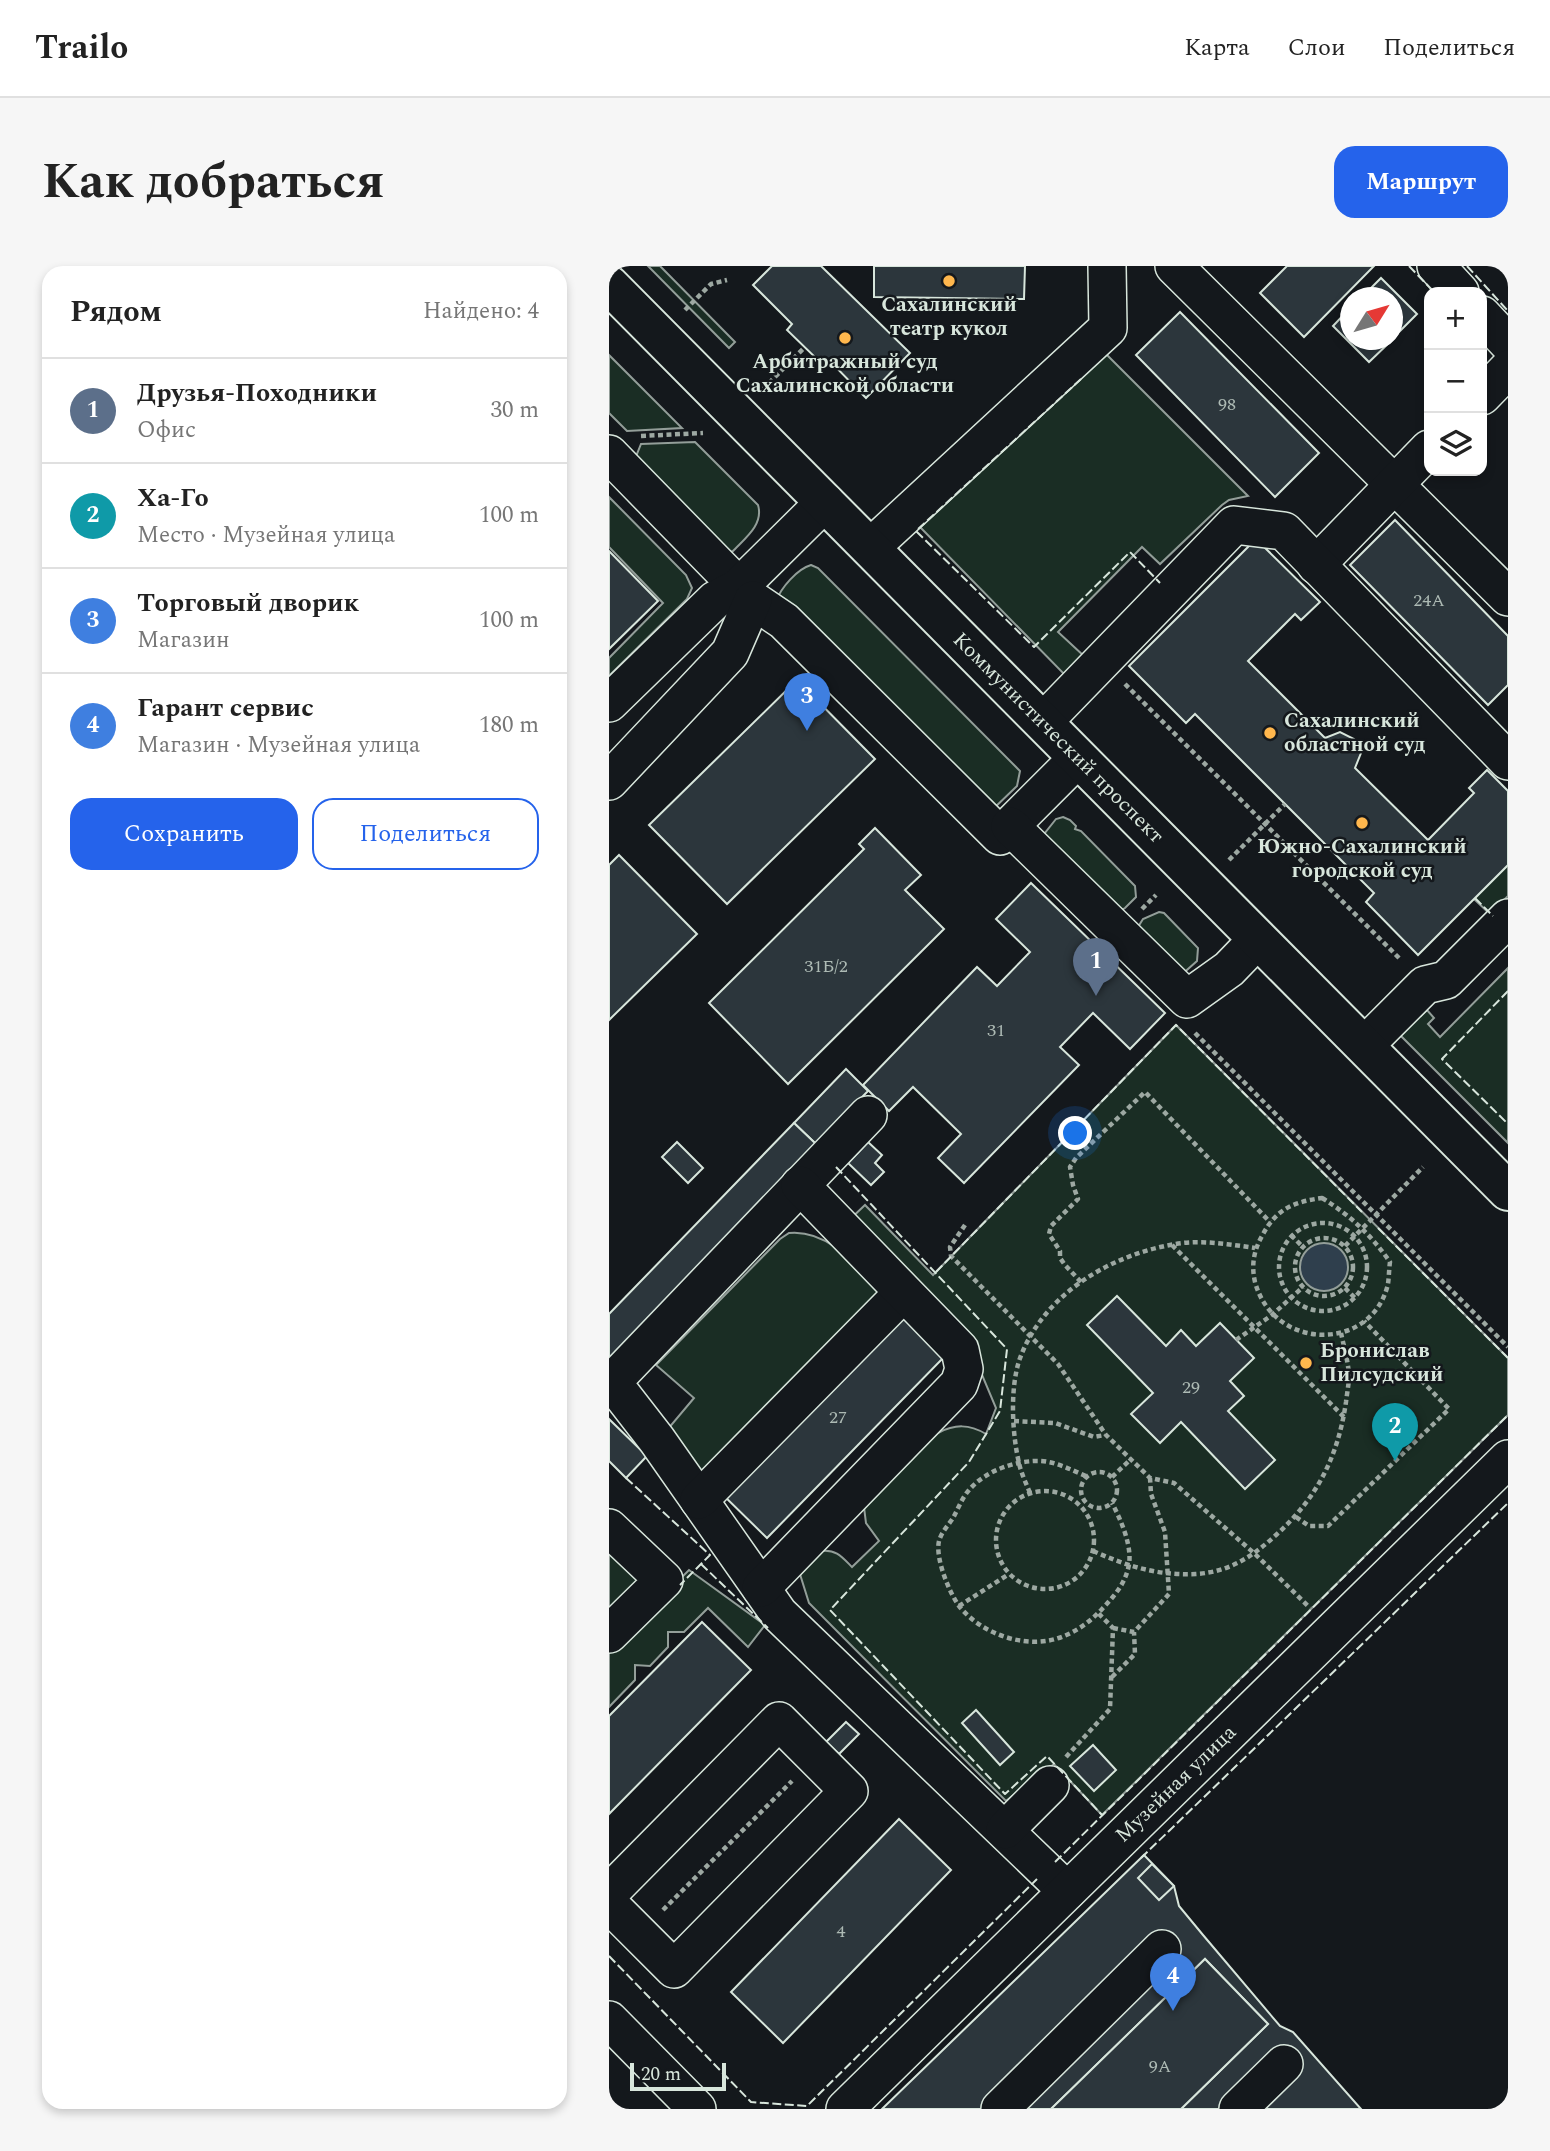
<!DOCTYPE html>
<html lang="ru">
<head>
<meta charset="utf-8">
<style>
	:root { --surface:#fff; --page:#f6f6f6; --text:#222; --muted:#767676; --line:#e0e0e0; --accent:#2563eb }
	body { margin:0; font-family:Spectral,serif; background:var(--page); color:var(--text) }
	.controls { position:absolute; right:21px; top:21px; display:grid; overflow:hidden; border-radius:14px; box-shadow:0 4px 10px #0003 }
	.controls button { width:63px; height:63px; display:grid; place-items:center; padding:0; border:0; border-bottom:2px solid var(--line); background:var(--surface); color:var(--text); font:35px sans-serif }
	.compass { position:absolute; left:731px; top:21px; width:63px; height:63px; border-radius:50%; background:var(--surface); box-shadow:0 4px 10px #0003; rotate:53deg }
	.scale { position:absolute; left:21px; bottom:18px; width:96px; box-sizing:border-box; padding-left:7px; border:4px solid #d8e6dc; border-top:0; font-size:19px; line-height:24px; white-space:nowrap; color:#d8e6dc; -webkit-text-stroke:5px #14181c; paint-order:stroke }
	.you { position:absolute; left:467px; top:868px; width:24px; height:24px; margin:-18px; border:5px solid #fff; border-radius:50%; background:#1a73e8; box-shadow:0 0 0 10px #1a73e833 }
	.badge { display:grid; place-items:center; width:46px; height:46px; border-radius:50%; background:var(--accent); color:#fff; font-size:23px; font-weight:700 }
	.pin { position:absolute; translate:-50% -58px; filter:drop-shadow(0 2px 4px #0008) }
	.pin::after { content:''; position:absolute; top:37px; width:24px; height:21px; background:inherit; clip-path:polygon(0 0,100% 0,50% 100%) }
	.list { margin:0; padding:0; list-style:none }
	h2 { display:flex; justify-content:space-between; align-items:center; height:91px; margin:0; padding:0 28px; font-size:30px }
	h2 small { font-size:23px; font-weight:400; color:var(--muted) }
	.list li { display:grid; grid-template-columns:46px 1fr auto; gap:21px; align-items:center; box-sizing:border-box; height:105px; padding:0 28px; border-top:2px solid var(--line) }
	.list b { display:block; font-size:26px; white-space:nowrap }
	.list p { margin:0; font-size:23px; white-space:nowrap; color:var(--muted) }
	.list em { font-size:23px; font-style:normal; color:var(--muted) }
	.actions { display:flex; gap:14px; padding:21px 28px }
	.actions a { flex:1; padding:16px 0; border:2px solid var(--accent); border-radius:21px; text-align:center; font-size:24px; color:var(--accent) }
	.actions .main { background:var(--accent); color:#fff }
	.icon { flex:none; width:38px; height:38px; fill:none; stroke:currentColor; stroke-width:2; stroke-linecap:round; stroke-linejoin:round }
	.map { position:relative; flex:none; width:899px; height:1843px; overflow:hidden; border-radius:21px }
	header { display:flex; align-items:center; gap:42px; box-sizing:border-box; height:98px; padding:0 35px; background:var(--surface); border-bottom:2px solid var(--line) }
	header strong { font-size:33px }
	nav { display:flex; gap:38px; margin-inline-start:auto; font-size:24px }
	.intro { display:flex; align-items:center; justify-content:space-between; box-sizing:border-box; height:168px; padding:0 42px }
	h1 { margin:0; font-size:49px }
	.button { padding:18px 32px; border-radius:21px; background:var(--accent); color:#fff; font-size:24px; font-weight:700 }
	main { display:flex; gap:42px; padding:0 42px }
	aside { flex:1; background:var(--surface); border-radius:21px; box-shadow:0 4px 10px #0003 }
	.map>svg:first-child { display:block }
</style>
</head>
<body>
<header>
<strong>Trailo</strong>
<nav><a>Карта</a><a>Слои</a><a>Поделиться</a></nav>
</header>
<div class="intro"><h1>Как добраться</h1><a class="button">Маршрут</a></div>
<main>
<aside>
<h2>Рядом<small>Найдено: 4</small></h2>
<ul class="list">
<li><span class="badge" style="background:#5c6f8a">1</span><div><b>Друзья-Походники</b><p>Офис</p></div><em>30 m</em></li>
<li><span class="badge" style="background:#0f9aa8">2</span><div><b>Ха-Го</b><p>Место · Музейная улица</p></div><em>100 m</em></li>
<li><span class="badge" style="background:#3f7fe0">3</span><div><b>Торговый дворик</b><p>Магазин</p></div><em>100 m</em></li>
<li><span class="badge" style="background:#3f7fe0">4</span><div><b>Гарант сервис</b><p>Магазин · Музейная улица</p></div><em>180 m</em></li>
</ul>
<div class="actions"><a class="main">Сохранить</a><a>Поделиться</a></div>
</aside>
<div class="map">
<svg width="899" height="1843" viewBox="0 0 899 1843">
	<rect width="100%" height="100%" fill="#14181c"/>
	<!-- green -->
	<g fill="#1a2d24" stroke="#939e99" stroke-width="2">
		<polygon points="39,0 51,0 126,76 120,82"/>
		<polygon points="493,84 639,230 620,234 613,239 551,298 533,281 449,366 476,391 455,408 309,259"/>
		<polygon points="0,89 73,162 18,165 0,147"/>
		<path d="M86,176L149,239C155,259 135,273 123,286L118,284L26,193L32,178Z"/>
		<polygon points="0,231 77,309 83,322 78,333 0,410 0,392 54,337 0,281"/>
		<path d="M202,299L209,302L411,505L408,520L381,546L167,335C172,322 188,303 202,299Z"/>
		<polygon points="454,551 461,554 467,560 466,563 472,565 526,620 527,631 516,642 511,645 432,572 447,553"/>
		<polygon points="899,599 899,630 881,648 865,633"/>
		<polygon points="550,646 555,647 589,682 588,695 570,711 529,661 534,653"/>
		<polygon points="899,702 899,877 790,768 805,744 812,750 818,744 825,752 819,758 831,771"/>
		<path d="M567,759L899,1092V1149L493,1549L445,1498L440,1502L439,1501L397,1535L200,1337L190,1305L212,1285C227,1283 233,1291 243,1301L270,1275L257,1257L255,1241L329,1167C346,1158 360,1158 377,1168L387,1142L363,1085L236,958L256,939L324,1009Z"/>
		<path d="M180,967C221,963 250,1003 275,1028L90,1217L58,1164L85,1132L47,1099L171,973Z"/>
		<polygon points="0,1277 32,1315 0,1346"/>
		<polygon points="80,1304 156,1359 139,1381 99,1342 75,1366 59,1366 59,1381 41,1400 26,1399 26,1414 0,1441 0,1384"/>
	</g>
	<!-- water -->
	<circle fill="#2f3f4d" stroke="#939e99" stroke-width="2" cx="715" cy="1001" r="24"/>
	<!-- building -->
	<g fill="#2c363c" stroke="#d8e6dc" stroke-width="2">
		<polygon points="163,0 212,0 301,87 257,132 219,93 213,98 178,64 183,58 144,19"/>
		<polygon points="265,0 416,0 415,33 265,31"/>
		<polygon points="678,0 765,0 695,71 651,27"/>
		<polygon points="772,12 808,48 783,73 783,32 752,32"/>
		<polygon points="741,42 741,74 783,74 760,96 724,60"/>
		<polygon points="571,46 710,187 666,231 527,89"/>
		<polygon points="786,254 899,370 899,419 879,439 741,299"/>
		<polygon points="647,273 711,336 692,354 686,348 639,395 716,472 731,466 745,473 749,477 752,487 746,502 819,574 865,527 860,522 878,504 899,525 899,599 809,689 757,636 765,627 586,448 577,457 520,400"/>
		<polygon points="0,285 49,335 0,383"/>
		<polygon points="188,414 266,493 118,638 40,559"/>
		<polygon points="266,562 312,609 296,624 335,663 179,818 100,737 255,583 250,578"/>
		<polygon points="10,589 88,668 0,754 0,599"/>
		<polygon points="422,617 556,747 521,783 484,747 451,781 470,799 355,917 329,892 352,868 304,821 280,845 254,819 368,701 388,720 421,686 387,653"/>
		<polygon points="237,803 259,825 207,878 185,857"/>
		<polygon points="185,857 207,878 0,1093 0,1048"/>
		<polygon points="68,876 94,902 79,917 53,891"/>
		<polygon points="259,876 273,889 266,897 275,906 262,919 239,897"/>
		<polygon points="508,1030 557,1080 572,1064 587,1080 611,1057 645,1092 621,1115 635,1130 619,1145 666,1194 636,1223 572,1156 551,1177 522,1148 544,1127 478,1059"/>
		<polygon points="290,1040 338,1088 158,1272 110,1225"/>
		<polygon points="0,1153 38,1190 17,1212 0,1195"/>
		<polygon points="93,1356 142,1404 0,1548 0,1450"/>
		<polygon points="367,1444 405,1486 391,1499 353,1457"/>
		<polygon points="237,1456 250,1468 230,1488 217,1476"/>
		<polygon points="484,1479 507,1504 485,1525 461,1500"/>
		<polygon points="290,1553 342,1604 174,1777 122,1726"/>
		<polygon points="535,1589 565,1620 570,1640 594,1669 671,1760 684,1766 752,1843 572,1843 659,1758 596,1693 442,1843 273,1843"/>
		<polygon points="543,1598 565,1620 550,1634 529,1612"/>
		<polygon points="596,1693 659,1758 572,1843 442,1843"/>
	</g>
	<g fill="none" stroke-linecap="round" stroke-linejoin="round">
		<defs>
			<g id="minor">
				<polyline points="565,0 899,331"/>
				<polyline points="827,0 851,26"/>
				<polyline points="873,49 899,77"/>
				<polyline points="873,130 899,103"/>
				<polyline points="0,188 130,321 144,334 175,355 391,570 469,492"/>
				<polyline points="261,282 499,62 498,0"/>
				<polyline points="707,299 820,183"/>
				<polyline points="0,437 106,334 130,321 216,236"/>
				<polyline points="434,456 625,259 675,265 899,495"/>
				<polyline points="0,515 121,387 144,334"/>
				<polyline points="401,560 578,733 620,703 649,673"/>
				<polyline points="755,780 816,719 837,714 899,652"/>
				<polyline points="259,849 3,1116 48,1174 170,1348 458,1625"/>
				<polyline points="90,1234 294,1027"/>
				<polyline points="0,1262 55,1314 0,1368"/>
				<polyline points="152,1322 350,1118 355,1103 351,1084 191,919"/>
				<polyline points="396,1564 441,1519"/>
				<polyline points="0,1627 170,1455 240,1525 65,1703 0,1638"/>
				<polyline points="0,1754 88,1843"/>
				<polyline points="236,1843 899,1193"/>
				<polyline points="391,1843 553,1683"/>
				<polyline points="629,1843 675,1798"/>
			</g>
			<polyline id="major" points="0,19 899,925"/>
		</defs>
		<!-- minor casing -->
		<use href="#minor" stroke="#d8e6dc" stroke-width="40"/>
		<!-- major casing -->
		<use href="#major" stroke="#d8e6dc" stroke-width="42"/>
		<!-- path -->
		<g stroke="#9da8a2" stroke-width="4.5" stroke-dasharray="5 3.5" stroke-linecap="butt">
			<polyline points="76,44 102,18 118,14"/>
			<polyline points="154,123 196,81"/>
			<polyline points="32,170 94,167"/>
			<polyline points="516,418 792,694"/>
			<polyline points="620,594 676,538"/>
			<polyline points="533,643 547,629"/>
			<polyline points="586,767 899,1081"/>
			<path d="M713,932C742,950 762,969 781,996C780,1003 780,1011 779,1018C763,1086 665,1086 646,1016C642,999 645,984 653,970C667,943 684,936 713,932Z"/>
			<circle cx="714" cy="1001" r="44"/>
			<polyline points="356,959 341,981 342,990 449,1098 497,1169 541,1212 565,1217 646,1288 701,1342"/>
			<polyline points="682,969 694,981"/>
			<circle cx="715" cy="1001" r="29"/>
			<polyline points="563,979 735,1151"/>
			<polyline points="736,980 814,901"/>
			<polyline points="472,1016 456,999 451,992 451,985 440,968 442,960 469,933 464,919 461,901 467,892 536,826 661,956"/>
			<polyline points="736,1022 746,1032"/>
			<polyline points="627,1074 663,1049 694,1021"/>
			<polyline points="405,1155 446,1157 485,1171 496,1169"/>
			<circle cx="490" cy="1224" r="18"/>
			<path d="M477,1210C462,1204 448,1196 432,1195C407,1194 376,1205 360,1224C353,1232 349,1243 344,1252C340,1258 332,1267 330,1275C326,1292 340,1326 350,1340C373,1369 420,1385 455,1370C470,1364 483,1354 494,1342C505,1330 515,1319 519,1303C525,1283 512,1254 503,1237"/>
			<polyline points="503,1211 522,1193"/>
			<circle cx="436" cy="1274" r="49"/>
			<path d="M421,1227C417,1217 412,1207 410,1197C403,1167 401,1124 410,1095C432,1031 497,991 561,979C589,973 618,978 646,982"/>
			<polyline points="687,1251 700,1260 719,1260 840,1143 755,1055"/>
			<path d="M484,1285C518,1300 549,1310 587,1308C620,1306 643,1291 667,1269C708,1232 729,1191 737,1136C738,1127 740,1118 740,1109C739,1095 735,1081 732,1067"/>
			<polyline points="350,1340 400,1308"/>
			<polyline points="504,1362 525,1366 560,1328 556,1266 542,1228 541,1212"/>
			<polyline points="503,1411 526,1388 525,1366"/>
			<polyline points="457,1491 501,1443 504,1362 489,1347"/>
			<polyline points="54,1644 183,1515"/>
		</g>
		<!-- minor -->
		<use href="#minor" stroke="#14181c" stroke-width="37"/>
		<!-- major -->
		<use href="#major" stroke="#14181c" stroke-width="38"/>
		<!-- fence -->
		<g stroke="#d8e6dc" stroke-width="2" stroke-dasharray="9 3.5" stroke-linecap="butt">
			<polyline points="800,0 825,26"/>
			<polyline points="858,0 899,45"/>
			<polyline points="472,113 307,265 425,381 521,286 551,317"/>
			<polyline points="866,632 884,650"/>
			<polyline points="899,725 833,793 899,858"/>
			<polyline points="227,901 398,1083 391,1145 360,1196 221,1344 396,1528 438,1490 493,1549"/>
			<polyline points="769,962 899,1092"/>
			<polyline points="327,1006 567,759 753,946"/>
			<polyline points="17,1212 101,1289 71,1319"/>
			<polyline points="92,1298 159,1362"/>
			<polyline points="532,1592 899,1237"/>
			<polyline points="446,1596 899,1149"/>
			<polyline points="0,1690 142,1836 198,1840 428,1613"/>
		</g>
	</g>
	<!-- markers -->
	<g fill="#ffb74d" stroke="#14181c" stroke-width="2.5">
		<circle cx="340" cy="15" r="7"/>
		<circle cx="236" cy="72" r="7"/>
		<circle cx="661" cy="467" r="7"/>
		<circle cx="753" cy="557" r="7"/>
		<circle cx="697" cy="1097" r="7"/>
	</g>
	<g text-anchor="middle" dominant-baseline="central" stroke-width="5" stroke-linejoin="round" paint-order="stroke">
		<!-- number labels -->
		<g font-size="18" fill="#adbab4">
			<text x="618" y="138">98</text>
			<text x="820" y="334">24А</text>
			<text x="217" y="700">31Б/2</text>
			<text x="387" y="764">31</text>
			<text x="582" y="1121">29</text>
			<text x="229" y="1151">27</text>
			<text x="232" y="1665">4</text>
			<text x="551" y="1800">9А</text>
		</g>
		<!-- poi labels -->
		<g font-size="21" font-weight="bold" fill="#d8e6dc" stroke="#14181c">
			<text x="340" y="39">Сахалинский<tspan x="340" dy="24">театр кукол</tspan></text>
			<text x="236" y="96">Арбитражный суд<tspan x="236" dy="24">Сахалинской области</tspan></text>
			<text x="675" y="455" text-anchor="start">Сахалинский<tspan x="675" dy="24">областной суд</tspan></text>
			<text x="753" y="581">Южно-Сахалинский<tspan x="753" dy="24">городской суд</tspan></text>
			<text x="711" y="1085" text-anchor="start">Бронислав<tspan x="711" dy="24">Пилсудский</tspan></text>
		</g>
		<!-- street labels -->
		<g font-size="21" fill="#d8e6dc" stroke="#14181c">
			<text transform="translate(449 472) rotate(45)">Коммунистический проспект</text>
			<text transform="translate(567 1518) rotate(-44)">Музейная улица</text>
		</g>
	</g>
</svg>
<div class="controls">
<button>+</button>
<button>−</button>
<button><svg class="icon" aria-label="layers" viewBox="0 0 24 24"><path d="M12 4l9 5-9 5-9-5zM3 14l9 5 9-5"/></svg></button>
</div>
<svg class="compass" viewBox="-18 -18 36 36"><path d="M0-13l5 13h-10z" fill="#e53935"/><path d="M0 13l5-13h-10z" fill="#767676"/></svg>
<div class="scale">20 m</div>
<div class="you"></div>
<div class="pin badge" style="left:487px;top:730px;background:#5c6f8a">1</div>
<div class="pin badge" style="left:786px;top:1195px;background:#0f9aa8">2</div>
<div class="pin badge" style="left:198px;top:465px;background:#3f7fe0">3</div>
<div class="pin badge" style="left:564px;top:1745px;background:#3f7fe0">4</div>
</div>
</main>
</body>
</html>
